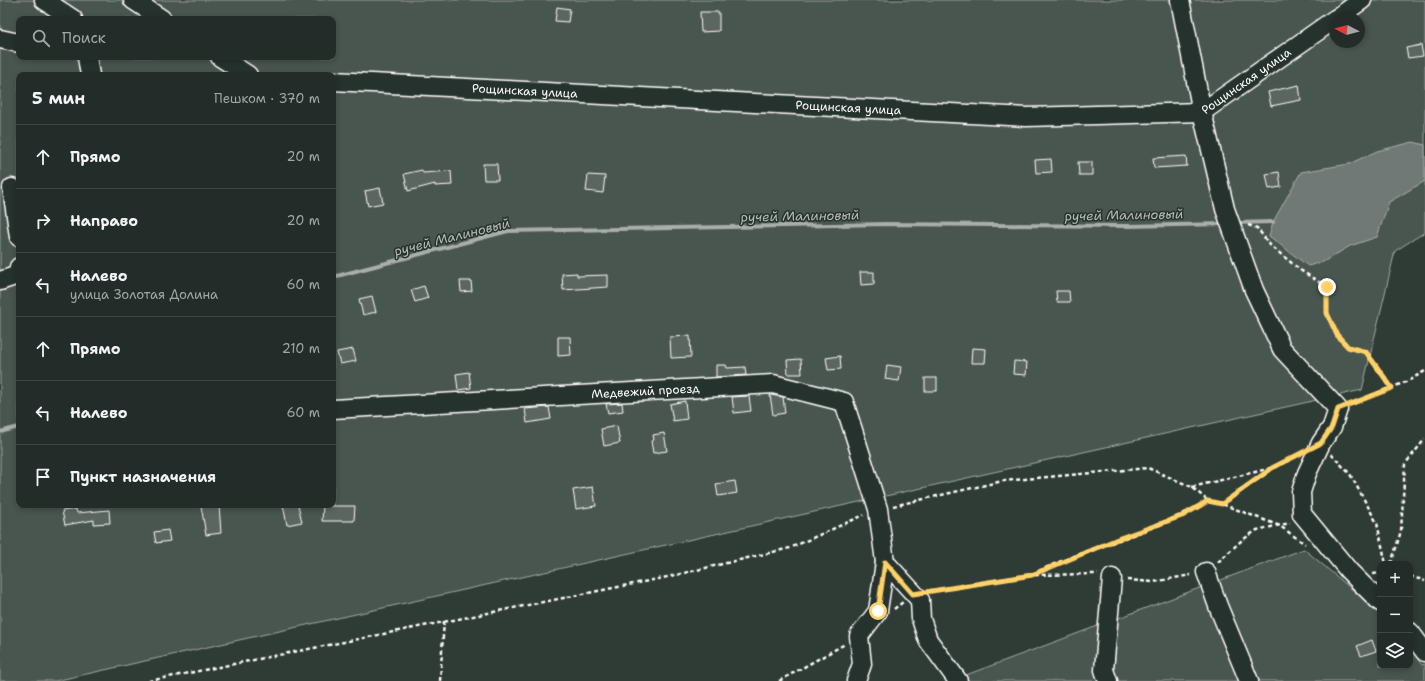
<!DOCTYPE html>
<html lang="ru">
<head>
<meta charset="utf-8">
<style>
	:root { --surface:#232c28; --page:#2b3430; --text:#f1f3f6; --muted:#a3a7a8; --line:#404845 }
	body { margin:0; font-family:"Shantell Sans",sans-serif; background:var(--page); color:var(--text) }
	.controls { position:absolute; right:12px; bottom:12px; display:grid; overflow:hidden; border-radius:8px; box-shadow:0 2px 6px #0003 }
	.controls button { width:36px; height:36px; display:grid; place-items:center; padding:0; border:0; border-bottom:1px solid var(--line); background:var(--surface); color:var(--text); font:20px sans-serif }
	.compass { position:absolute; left:1329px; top:12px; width:36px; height:36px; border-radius:50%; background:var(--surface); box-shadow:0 2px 6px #0003; rotate:277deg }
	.stop { position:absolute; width:12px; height:12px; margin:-9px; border:3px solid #ffd166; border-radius:50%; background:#fff }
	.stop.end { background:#ffd166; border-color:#fff; box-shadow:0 1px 4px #0008 }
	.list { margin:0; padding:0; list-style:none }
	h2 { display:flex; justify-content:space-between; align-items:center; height:52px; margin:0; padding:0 16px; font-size:17px }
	h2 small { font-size:13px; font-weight:400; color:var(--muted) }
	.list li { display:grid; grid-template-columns:26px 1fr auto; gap:12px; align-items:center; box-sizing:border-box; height:64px; padding:0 16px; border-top:1px solid var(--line) }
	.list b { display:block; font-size:15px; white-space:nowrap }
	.list p { margin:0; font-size:13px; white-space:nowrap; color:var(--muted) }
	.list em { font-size:13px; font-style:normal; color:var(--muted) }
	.icon { flex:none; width:22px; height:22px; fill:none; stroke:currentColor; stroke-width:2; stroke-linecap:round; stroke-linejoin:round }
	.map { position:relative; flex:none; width:1425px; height:681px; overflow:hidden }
	.search { position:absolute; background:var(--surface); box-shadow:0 2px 6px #0003; left:16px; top:16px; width:320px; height:44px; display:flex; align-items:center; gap:10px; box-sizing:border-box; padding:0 14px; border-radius:8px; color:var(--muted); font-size:15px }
	.panel { position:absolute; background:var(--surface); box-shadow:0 2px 6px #0003; left:16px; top:72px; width:320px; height:436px; border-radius:8px }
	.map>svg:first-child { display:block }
</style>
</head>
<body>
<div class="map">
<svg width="1425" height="681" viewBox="0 0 1425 681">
	<rect width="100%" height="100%" fill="#2f3b35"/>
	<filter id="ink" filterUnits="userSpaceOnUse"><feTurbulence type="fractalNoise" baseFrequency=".025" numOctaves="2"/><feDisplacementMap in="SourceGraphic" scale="8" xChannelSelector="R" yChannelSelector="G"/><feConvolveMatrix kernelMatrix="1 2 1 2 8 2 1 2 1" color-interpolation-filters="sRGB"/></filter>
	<g filter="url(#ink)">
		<!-- green -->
		<g fill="#4a544f" stroke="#a4aaa7" fill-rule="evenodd">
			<path d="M0,0H1425V232L1395,251L1362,390L55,681H0ZM1335,18H1359V42H1335ZM19,19H333V57H19ZM19,75H333V505H19Z"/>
			<polygon points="1304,549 1380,613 1380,666 1410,666 1410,649 1422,665 1425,664 1425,681 950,681"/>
		</g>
		<!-- water -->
		<polygon fill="#707975" stroke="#a9afac" points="1413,142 1425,145 1425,181 1389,202 1377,237 1350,246 1323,262 1308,266 1269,236 1273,222 1301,172 1349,164 1377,151"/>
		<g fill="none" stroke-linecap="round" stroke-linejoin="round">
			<!-- stream -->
			<g stroke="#a9afac" stroke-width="4">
				<polyline points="1235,223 1273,222"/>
				<polyline points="333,277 508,231 887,224 1126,226 1225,224"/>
				<polyline points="0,432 19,427"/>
			</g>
		</g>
		<!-- building -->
		<g fill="#5b6661" stroke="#fff">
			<polygon points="557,7 570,9 568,22 555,21"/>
			<polygon points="700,12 719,12 719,31 701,32"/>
			<polygon points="1421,45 1423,56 1408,58 1406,48"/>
			<polygon points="1299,85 1301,100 1271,106 1268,92"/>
			<polygon points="1186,156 1187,166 1154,168 1153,158"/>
			<polygon points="1051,159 1052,172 1036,173 1035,160"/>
			<polygon points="1078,162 1092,162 1092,175 1079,175"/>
			<polygon points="483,164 497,164 498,180 484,180"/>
			<polygon points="422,170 423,173 451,171 452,185 435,186 435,184 408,191 404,174"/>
			<polygon points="1279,172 1281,187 1269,189 1266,174"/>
			<polygon points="588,175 605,176 603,193 586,191"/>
			<polygon points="380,188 383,203 368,206 365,191"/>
			<polygon points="860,272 874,272 874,284 861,285"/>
			<polygon points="577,273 577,276 608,275 608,287 563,290 562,274"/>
			<polygon points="460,281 471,281 472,291 461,292"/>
			<polygon points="424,286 428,298 415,302 411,290"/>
			<polygon points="1056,291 1069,291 1070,302 1057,302"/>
			<polygon points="372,296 376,312 363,315 359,299"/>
			<polygon points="690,336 691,357 671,358 670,337"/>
			<polygon points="558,337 570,337 571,355 558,356"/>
			<polygon points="972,348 986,349 985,363 971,363"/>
			<polygon points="353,349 356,361 340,364 337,352"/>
			<polygon points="840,356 841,369 828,370 826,358"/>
			<polygon points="801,359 802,374 788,374 787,360"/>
			<polygon points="1014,361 1027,362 1026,375 1013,374"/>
			<polygon points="716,365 726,365 727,368 745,367 746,375 716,377"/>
			<polygon points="887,365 901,367 899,381 885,379"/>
			<polygon points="469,372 471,388 458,390 456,374"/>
			<rect x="925" y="378" width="12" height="13"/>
			<polygon points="770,395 783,397 785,413 773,415"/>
			<polygon points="749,396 751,411 734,413 732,397"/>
			<polygon points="685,401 687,419 673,421 670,404"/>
			<polygon points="622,403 623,411 608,413 606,404"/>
			<polygon points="549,407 551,419 527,423 525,409"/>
			<polygon points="617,426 620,443 604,446 601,429"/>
			<polygon points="664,433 667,451 653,453 651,441 654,440 653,435"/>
			<polygon points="735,481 737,493 718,496 716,484"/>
			<polygon points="593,487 596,506 576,509 573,490"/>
			<polygon points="208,505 219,505 221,533 206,535 201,506"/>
			<polygon points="283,505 298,505 302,522 287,525"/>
			<polygon points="323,506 355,506 354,521 322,521"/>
			<polygon points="76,509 77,513 109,510 110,523 94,524 94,520 65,525 62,511"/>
			<polygon points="168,530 170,541 156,543 154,532"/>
			<polygon points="1372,640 1376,651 1361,656 1357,646"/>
		</g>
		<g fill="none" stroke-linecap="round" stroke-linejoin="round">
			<defs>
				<g id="minor">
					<polyline points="44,0 73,19"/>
					<polyline points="133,0 162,19"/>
					<polyline points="1180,0 1202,112 1225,209 1254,290 1282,349 1338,409 1332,427 1321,443 1307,473 1301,492 1302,514 1349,571 1380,602"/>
					<polyline points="1337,18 1362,0"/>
					<polyline points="0,39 19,43"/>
					<polyline points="87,57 90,75"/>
					<polyline points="220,57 248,75"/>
					<path id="s1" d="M333,81L1026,117L1202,112L1335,19"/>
					<polyline points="12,188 19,237"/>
					<polyline points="0,281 18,275 19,267"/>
					<path id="s2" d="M333,409L773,384L844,402L878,509L885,562L920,600L921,619L928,640L958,681"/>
					<polyline points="1206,572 1218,606 1249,681"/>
					<polyline points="1410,632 1425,652"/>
					<polyline points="856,681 862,664 859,636 878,611 885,562"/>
					<polyline points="1108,681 1104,670 1112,578"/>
				</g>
			</defs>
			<!-- minor casing -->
			<use href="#minor" stroke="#fff" stroke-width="21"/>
			<!-- path -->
			<g stroke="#fff" stroke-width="2.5" stroke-dasharray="4 3" stroke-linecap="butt">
				<polyline points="1248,225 1257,228 1270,245 1300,270 1327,287 1327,313 1337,335 1349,347 1366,352 1392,388"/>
				<polyline points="1351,404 1408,381 1425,371"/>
				<polyline points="1331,454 1350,474 1377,523 1386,564"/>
				<polyline points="1192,487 1272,468 1298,455"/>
				<polyline points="1222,504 1270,470"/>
				<polyline points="893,506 1003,481 1148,468 1192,487 1208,501 1222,504 1280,526 1305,544"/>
				<polyline points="1218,562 1241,541 1257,530 1290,523"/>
				<polyline points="1391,564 1401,531 1405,464 1425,439"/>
				<path d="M1033,574C1090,546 1153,533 1208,501"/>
				<polyline points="1373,574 1380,573"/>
				<polyline points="1410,576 1425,581"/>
				<polyline points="1127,580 1153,582 1191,575"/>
				<polyline points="931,591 1032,575 1098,574"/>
				<polyline points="894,609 903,602"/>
				<polyline points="149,681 663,578 790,548 864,515"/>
				<polyline points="440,681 444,621"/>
				<polyline points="779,681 845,644"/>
			</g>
			<!-- minor -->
			<use href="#minor" stroke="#26332d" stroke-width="18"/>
		</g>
	</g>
	<g fill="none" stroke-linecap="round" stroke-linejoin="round" filter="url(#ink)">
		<!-- route -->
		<polyline stroke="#ffd166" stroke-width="5" points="878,611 885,562 913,594 1032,575 1120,538 1182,516 1208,501 1222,504 1272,468 1321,443 1332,427 1338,409 1392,388 1366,352 1348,347 1337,335 1327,313 1327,287"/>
	</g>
	<g text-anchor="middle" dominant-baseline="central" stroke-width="3" stroke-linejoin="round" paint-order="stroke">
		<!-- street labels -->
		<g font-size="12" fill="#fff" stroke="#26332d">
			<text stroke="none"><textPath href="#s1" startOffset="924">Рощинская улица</textPath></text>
			<text stroke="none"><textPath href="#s1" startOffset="192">Рощинская улица</textPath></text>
			<text stroke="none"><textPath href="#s1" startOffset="516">Рощинская улица</textPath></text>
			<text stroke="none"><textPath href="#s2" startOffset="313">Медвежий проезд</textPath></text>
		</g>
		<!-- water labels -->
		<g font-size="13" font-style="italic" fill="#b8bcba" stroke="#26332d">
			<text transform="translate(1124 215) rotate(-1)">ручей Малиновый</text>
			<text transform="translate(800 216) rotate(-1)">ручей Малиновый</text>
			<text transform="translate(452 237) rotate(-14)">ручей Малиновый</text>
		</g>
	</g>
</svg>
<div class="controls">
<button>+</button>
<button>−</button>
<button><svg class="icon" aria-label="layers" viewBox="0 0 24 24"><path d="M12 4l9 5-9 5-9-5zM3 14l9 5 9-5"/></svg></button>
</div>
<svg class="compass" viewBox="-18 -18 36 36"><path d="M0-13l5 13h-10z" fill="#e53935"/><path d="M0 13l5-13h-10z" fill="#a3a7a8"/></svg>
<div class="stop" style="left:878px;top:611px"></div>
<div class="stop end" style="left:1327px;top:287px"></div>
<div class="search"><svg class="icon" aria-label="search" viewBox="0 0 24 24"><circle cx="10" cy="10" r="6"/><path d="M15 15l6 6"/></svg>Поиск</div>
<section class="panel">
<h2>5 мин<small>Пешком · 370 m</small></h2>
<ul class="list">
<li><svg class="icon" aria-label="ahead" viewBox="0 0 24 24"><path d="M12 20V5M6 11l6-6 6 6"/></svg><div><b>Прямо</b></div><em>20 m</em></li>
<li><svg class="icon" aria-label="right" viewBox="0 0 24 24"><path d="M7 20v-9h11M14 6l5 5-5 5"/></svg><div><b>Направо</b></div><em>20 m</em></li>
<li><svg class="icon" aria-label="left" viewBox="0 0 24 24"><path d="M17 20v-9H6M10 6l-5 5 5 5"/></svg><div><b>Налево</b><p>улица Золотая Долина</p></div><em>60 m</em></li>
<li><svg class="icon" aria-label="ahead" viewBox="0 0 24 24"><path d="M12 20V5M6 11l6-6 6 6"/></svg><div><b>Прямо</b></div><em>210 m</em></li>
<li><svg class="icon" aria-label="left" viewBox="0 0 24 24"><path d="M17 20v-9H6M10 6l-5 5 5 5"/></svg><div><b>Налево</b></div><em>60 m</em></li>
<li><svg class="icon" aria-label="arrive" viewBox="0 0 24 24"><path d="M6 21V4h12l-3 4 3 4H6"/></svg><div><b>Пункт назначения</b></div></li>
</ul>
</section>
</div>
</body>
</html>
